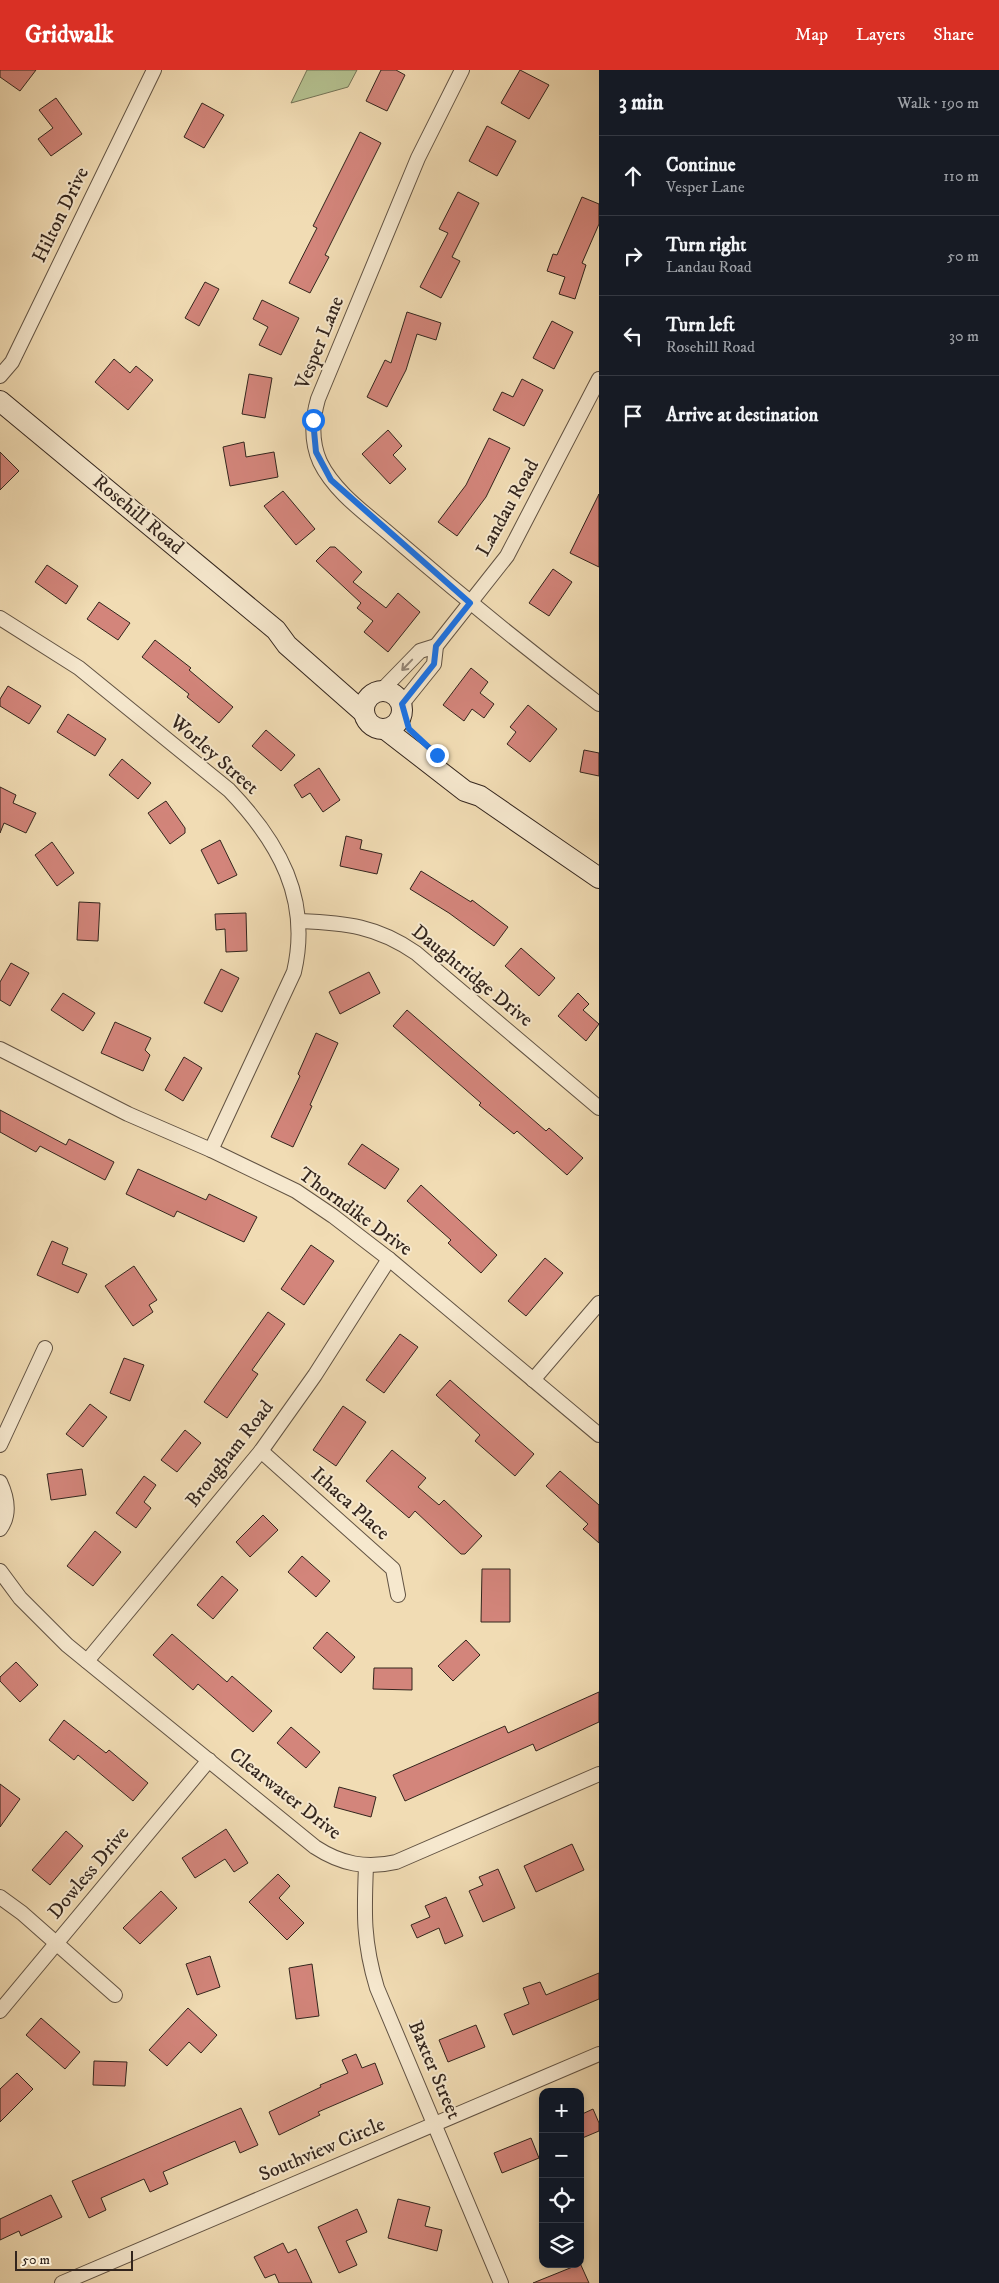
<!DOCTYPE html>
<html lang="en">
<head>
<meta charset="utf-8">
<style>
	:root { --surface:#171b24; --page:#20242c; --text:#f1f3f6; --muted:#9ea1a6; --line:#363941; --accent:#d93025 }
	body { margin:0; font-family:"IM FELL DW Pica",serif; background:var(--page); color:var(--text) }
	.controls { position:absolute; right:15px; bottom:15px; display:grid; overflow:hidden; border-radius:10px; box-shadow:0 2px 8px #0003 }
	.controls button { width:45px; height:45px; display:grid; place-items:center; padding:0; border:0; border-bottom:1px solid var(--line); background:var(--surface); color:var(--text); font:25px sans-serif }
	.scale { position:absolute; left:15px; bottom:12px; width:118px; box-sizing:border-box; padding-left:5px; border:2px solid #33251d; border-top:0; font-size:14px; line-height:18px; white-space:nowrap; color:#33251d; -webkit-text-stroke:4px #f6e8ce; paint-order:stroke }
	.stop { position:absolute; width:15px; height:15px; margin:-11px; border:4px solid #1a73e8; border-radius:50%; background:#fff }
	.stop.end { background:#1a73e8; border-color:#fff; box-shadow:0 1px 5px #0008 }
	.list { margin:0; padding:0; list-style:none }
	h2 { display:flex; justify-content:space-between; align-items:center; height:65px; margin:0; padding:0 20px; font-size:21px }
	h2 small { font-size:16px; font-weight:400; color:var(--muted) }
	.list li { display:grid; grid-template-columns:32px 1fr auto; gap:15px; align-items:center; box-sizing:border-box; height:80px; padding:0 20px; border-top:1px solid var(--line) }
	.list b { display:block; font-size:19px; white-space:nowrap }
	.list p { margin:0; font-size:16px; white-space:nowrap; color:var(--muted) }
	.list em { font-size:16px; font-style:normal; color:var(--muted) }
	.icon { flex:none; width:28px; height:28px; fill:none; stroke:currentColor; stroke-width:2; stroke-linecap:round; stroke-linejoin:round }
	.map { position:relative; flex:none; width:599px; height:2213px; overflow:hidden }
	header { display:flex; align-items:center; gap:30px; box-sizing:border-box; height:70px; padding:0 25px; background:var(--accent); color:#fff }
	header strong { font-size:24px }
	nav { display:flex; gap:28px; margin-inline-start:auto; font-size:18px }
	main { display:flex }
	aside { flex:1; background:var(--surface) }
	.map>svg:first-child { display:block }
</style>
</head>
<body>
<header>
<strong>Gridwalk</strong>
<nav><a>Map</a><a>Layers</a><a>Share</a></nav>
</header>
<main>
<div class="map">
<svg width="599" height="2213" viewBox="0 0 599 2213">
	<rect width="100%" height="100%" fill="#f1dcb4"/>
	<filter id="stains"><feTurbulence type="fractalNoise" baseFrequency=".004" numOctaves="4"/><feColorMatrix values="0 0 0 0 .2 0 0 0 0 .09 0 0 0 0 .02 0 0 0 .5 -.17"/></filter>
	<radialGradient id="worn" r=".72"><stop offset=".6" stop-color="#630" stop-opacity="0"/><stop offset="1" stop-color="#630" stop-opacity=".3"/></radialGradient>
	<!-- green -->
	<polygon fill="#b5c291" stroke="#747457" points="307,0 357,0 348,17 291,33"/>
	<!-- building -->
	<g fill="#d3857b" stroke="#33251d">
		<polygon points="0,0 36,0 20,21 0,7"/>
		<polygon points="381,0 396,0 405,5 387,41 366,31"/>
		<polygon points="520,0 549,15 529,49 501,33"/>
		<polygon points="56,28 82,64 51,86 38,69 53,58 39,40"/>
		<polygon points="202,33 224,45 204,78 184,67"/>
		<polygon points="487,56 516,71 497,106 469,91"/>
		<polygon points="360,62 381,73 325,185 329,187 310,223 289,213 317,158 313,156"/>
		<polygon points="458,122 479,133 452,187 460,191 441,228 420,217 448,163 439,159"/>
		<polygon points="582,127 599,134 599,154 582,193 586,195 575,229 559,224 565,207 547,201 553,184 557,185"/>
		<polygon points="205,212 219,219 199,256 185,248"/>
		<polygon points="262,230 299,248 281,285 259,275 268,257 253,249"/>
		<polygon points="407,242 441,253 436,270 417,264 406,300 387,337 367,327 385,290 391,293"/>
		<polygon points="552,251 573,262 554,299 533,288"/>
		<polygon points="114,289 130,303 136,296 153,310 128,340 95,312"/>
		<polygon points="249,304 272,308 265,348 242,344"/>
		<polygon points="522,309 543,320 524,356 493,340 502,322 513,327"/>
		<polygon points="388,360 402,376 393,385 406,399 390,414 362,384"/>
		<polygon points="489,368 510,378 486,427 457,466 438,452 466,415"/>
		<polygon points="244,372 246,387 274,382 278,407 230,416 223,377"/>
		<polygon points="0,382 19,401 0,420"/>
		<polygon points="283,421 315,459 296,475 264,436"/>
		<polygon points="599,424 599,497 570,483"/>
		<polygon points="330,477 335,477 362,502 353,512 386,538 398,523 420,542 388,582 364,562 373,551 357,538 361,533 316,491"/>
		<polygon points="47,495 78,516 66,534 35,512"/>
		<polygon points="553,499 572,512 549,546 529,533"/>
		<polygon points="99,532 130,553 118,570 87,549"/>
		<polygon points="155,570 191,598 189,600 233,637 219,653 187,627 189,624 142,587"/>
		<polygon points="471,598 488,612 480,623 494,634 484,648 472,639 464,651 443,635"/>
		<polygon points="8,616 41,636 29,654 0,636 0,629"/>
		<polygon points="528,635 557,659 530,692 507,674 516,662 510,657"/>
		<polygon points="68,644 106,669 95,686 57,662"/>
		<polygon points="266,660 295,685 281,701 252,676"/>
		<polygon points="584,680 599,683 599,706 580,702"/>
		<polygon points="122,689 151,713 138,729 109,705"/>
		<polygon points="319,698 340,730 323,742 310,723 302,728 294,715"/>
		<polygon points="0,717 16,725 13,733 36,743 26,763 4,753 0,763"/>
		<polygon points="166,731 185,758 185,763 170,774 148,743"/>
		<polygon points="346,766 362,770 360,779 382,784 377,804 340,796"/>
		<polygon points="220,770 237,805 218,814 201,780"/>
		<polygon points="52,772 74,803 57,816 35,785"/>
		<polygon points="421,801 471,832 472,830 508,857 494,876 449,843 410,819"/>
		<polygon points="79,832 100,833 98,871 77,870"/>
		<polygon points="246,843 247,881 226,882 225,859 216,860 215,844"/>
		<polygon points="521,878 555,908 539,926 505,896"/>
		<polygon points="11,893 29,903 10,936 0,930 0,912"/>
		<polygon points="221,899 239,908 222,942 204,933"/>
		<polygon points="369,902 380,923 340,944 329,922"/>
		<polygon points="63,923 95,943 83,961 51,940"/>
		<polygon points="578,923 589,934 583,940 599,954 586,971 558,946"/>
		<polygon points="407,940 546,1061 549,1058 583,1088 567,1105 517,1061 514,1064 479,1035 481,1033 393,956"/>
		<polygon points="115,952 151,968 145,980 150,985 143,1001 101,983"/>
		<polygon points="316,963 338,973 310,1035 312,1036 293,1077 271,1067 300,1006 298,1004"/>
		<polygon points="184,987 202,998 183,1031 165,1020"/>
		<polygon points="0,1040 66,1075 69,1069 114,1092 105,1110 40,1076 36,1082 0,1062"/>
		<polygon points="362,1074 399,1099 385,1119 348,1094"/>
		<polygon points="138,1099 206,1130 209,1124 257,1147 244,1172 177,1141 174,1147 126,1124"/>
		<polygon points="421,1115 497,1185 481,1203 448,1173 451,1170 407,1131"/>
		<polygon points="52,1171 68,1178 62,1194 87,1204 78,1223 37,1205"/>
		<polygon points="311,1175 334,1191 304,1235 281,1219"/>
		<polygon points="545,1188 563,1203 526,1246 508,1231"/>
		<polygon points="134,1196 157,1230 149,1235 153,1242 133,1256 105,1216"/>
		<polygon points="268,1242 285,1254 252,1300 258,1304 227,1348 204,1332"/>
		<polygon points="400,1264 418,1277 384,1323 366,1310"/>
		<polygon points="124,1288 144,1295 130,1331 110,1323"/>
		<polygon points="450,1310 534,1384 515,1406 475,1371 480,1365 436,1325"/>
		<polygon points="90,1334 107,1347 83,1377 66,1364"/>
		<polygon points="343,1336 366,1352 336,1396 313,1380"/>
		<polygon points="185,1360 201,1373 177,1402 161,1390"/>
		<polygon points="392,1380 426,1408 418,1417 439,1435 444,1430 482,1466 465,1484 461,1484 415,1441 409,1448 366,1411"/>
		<polygon points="82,1399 86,1425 51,1430 47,1404"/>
		<polygon points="560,1401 599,1435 599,1473 583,1459 588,1454 546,1416"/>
		<polygon points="144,1406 156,1415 144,1432 151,1438 136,1458 116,1443"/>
		<polygon points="263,1445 278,1460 250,1487 236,1472"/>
		<polygon points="95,1461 121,1482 93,1516 67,1496"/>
		<polygon points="302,1486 330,1511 316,1527 288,1502"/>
		<polygon points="482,1499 510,1499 510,1552 481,1552"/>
		<polygon points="222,1506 238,1520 213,1549 197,1535"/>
		<polygon points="327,1562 355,1587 341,1603 313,1578"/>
		<polygon points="172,1564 227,1612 232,1606 272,1641 253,1662 198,1614 193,1620 153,1585"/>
		<polygon points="466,1570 480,1585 453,1611 438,1596"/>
		<polygon points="16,1592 38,1615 20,1632 0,1611 0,1607"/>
		<polygon points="374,1598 412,1598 412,1620 373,1619"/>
		<polygon points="599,1622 599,1652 536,1681 533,1674 405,1731 393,1705 505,1656 508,1663"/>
		<polygon points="64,1650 106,1683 109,1680 148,1713 133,1731 78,1685 74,1690 49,1670"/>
		<polygon points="291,1657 320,1682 306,1698 277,1673"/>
		<polygon points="0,1714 20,1729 0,1757"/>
		<polygon points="339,1717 376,1727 371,1747 334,1737"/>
		<polygon points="226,1759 248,1793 234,1802 225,1789 195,1808 182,1788"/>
		<polygon points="66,1761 83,1776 50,1815 32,1800"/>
		<polygon points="572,1774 584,1800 536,1822 524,1796"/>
		<polygon points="498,1799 515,1838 483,1852 469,1821 483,1815 479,1807"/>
		<polygon points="278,1804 290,1816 279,1828 304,1853 287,1870 249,1832"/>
		<polygon points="161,1821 177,1838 140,1874 123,1858"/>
		<polygon points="446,1827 463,1866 445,1874 439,1858 417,1868 411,1855 430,1847 425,1836"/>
		<polygon points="210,1886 220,1917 197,1925 186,1894"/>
		<polygon points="312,1894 319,1946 296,1949 289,1898"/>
		<polygon points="599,1903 599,1929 513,1965 504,1944 529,1934 523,1918 540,1912 546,1925"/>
		<polygon points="188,1938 217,1965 201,1983 189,1972 167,1996 149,1980"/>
		<polygon points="41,1948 80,1982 65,1999 26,1965"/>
		<polygon points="476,1955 485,1977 448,1992 439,1970"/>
		<polygon points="356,1984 362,1998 375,1993 383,2014 318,2042 320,2045 279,2065 269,2042 321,2017 320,2015 348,2003 342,1990"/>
		<polygon points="94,1991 127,1992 125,2016 93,2015"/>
		<polygon points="17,2003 33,2019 0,2052 0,2019"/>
		<polygon points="241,2038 258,2075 240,2083 235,2071 207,2083 163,2102 168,2114 150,2122 144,2109 101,2128 106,2140 89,2148 72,2111"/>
		<polygon points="593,2039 599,2053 599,2061 580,2069 580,2045"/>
		<polygon points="531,2068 539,2088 502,2103 494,2083"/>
		<polygon points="51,2125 62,2147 21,2166 19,2161 0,2170 0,2149"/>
		<polygon points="398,2129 430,2137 425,2156 442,2160 437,2181 388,2168"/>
		<polygon points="357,2139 367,2162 346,2171 357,2195 339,2203 318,2157"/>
		<polygon points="283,2173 288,2183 296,2179 312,2213 279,2213 275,2204 265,2208 254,2187"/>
		<polygon points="580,2193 589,2213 533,2213 580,2194"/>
	</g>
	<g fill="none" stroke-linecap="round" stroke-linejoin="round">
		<defs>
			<g id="minor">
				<path d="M462,0L418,88L318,329C312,350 311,372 320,392C335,423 368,445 393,467C460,525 528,580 599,634"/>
				<polyline points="0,306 12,292 154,0"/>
				<path d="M0,548L79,598L229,720C279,772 311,829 294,902L211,1080"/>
				<polyline points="382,620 420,581 436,576"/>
				<polyline points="401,635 434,594 436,576 507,486 599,309"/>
				<path d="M300,851C346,853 377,856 416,883L599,1038"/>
				<polyline points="0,979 128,1044 211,1080 296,1121 333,1146 389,1189 599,1365"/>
				<polyline points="533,1310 599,1233"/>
				<polyline points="0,1375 45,1278"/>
				<polyline points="261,1381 393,1499 398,1525"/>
				<path d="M0,1412C7,1427 11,1444 0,1459"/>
				<path d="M0,1501L20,1528L67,1575L315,1777C341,1794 366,1799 396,1792L599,1704"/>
				<polyline points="87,1591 261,1381 315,1305 389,1189"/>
				<path d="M366,1796C364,1843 363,1872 377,1918L501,2213"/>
				<polyline points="0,1827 22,1843 115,1925"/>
				<polyline points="0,1941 209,1690"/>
				<polyline points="62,2213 599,1984"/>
			</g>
			<g id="secondary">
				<polyline points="0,331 276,560 287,575 363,642"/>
				<circle cx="383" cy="640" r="19"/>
				<polyline points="385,659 465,721 480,726 599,808"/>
			</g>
		</defs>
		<!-- minor casing -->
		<use href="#minor" stroke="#625343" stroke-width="16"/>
		<!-- secondary casing -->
		<use href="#secondary" stroke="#33251d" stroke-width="22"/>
		<!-- minor -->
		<use href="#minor" stroke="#f6e8ce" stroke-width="14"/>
		<!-- secondary -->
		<use href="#secondary" stroke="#f6e8ce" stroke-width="20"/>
	</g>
	<!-- one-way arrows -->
	<defs><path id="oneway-shaft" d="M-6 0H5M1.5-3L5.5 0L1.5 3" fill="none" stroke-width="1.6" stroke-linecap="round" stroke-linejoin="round" transform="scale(1.25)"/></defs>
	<use stroke="#948676" href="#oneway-shaft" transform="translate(407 595) rotate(134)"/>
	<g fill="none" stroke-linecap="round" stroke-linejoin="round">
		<!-- route -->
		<polyline stroke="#1a73e8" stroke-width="6" points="313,350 316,382 331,410 470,533 436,576 434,594 402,634 409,659 437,685"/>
	</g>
	<g text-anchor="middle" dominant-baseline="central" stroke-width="4" stroke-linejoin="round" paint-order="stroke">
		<!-- street labels -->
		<g font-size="20" fill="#33251d" stroke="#f6e8ce">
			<text transform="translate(61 145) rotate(-64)">Hilton Drive</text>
			<text transform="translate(320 273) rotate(-68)">Vesper Lane</text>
			<text transform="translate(508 438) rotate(-61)">Landau Road</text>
			<text transform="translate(138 445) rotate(40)">Rosehill Road</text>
			<text transform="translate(214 685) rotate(41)">Worley Street</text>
			<text transform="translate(472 906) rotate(39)">Daughtridge Drive</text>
			<text transform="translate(355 1142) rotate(36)">Thorndike Drive</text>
			<text transform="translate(230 1384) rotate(-52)">Brougham Road</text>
			<text transform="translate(350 1434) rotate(42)">Ithaca Place</text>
			<text transform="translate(285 1724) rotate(38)">Clearwater Drive</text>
			<text transform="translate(89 1803) rotate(-50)">Dowless Drive</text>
			<text transform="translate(434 2000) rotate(67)">Baxter Street</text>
			<text transform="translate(322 2080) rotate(-23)">Southview Circle</text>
		</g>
	</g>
	<rect width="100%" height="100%" filter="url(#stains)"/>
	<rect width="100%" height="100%" fill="url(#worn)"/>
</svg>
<div class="controls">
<button>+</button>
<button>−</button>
<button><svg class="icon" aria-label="locate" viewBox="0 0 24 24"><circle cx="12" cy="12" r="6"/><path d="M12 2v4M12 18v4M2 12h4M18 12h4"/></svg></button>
<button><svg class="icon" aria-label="layers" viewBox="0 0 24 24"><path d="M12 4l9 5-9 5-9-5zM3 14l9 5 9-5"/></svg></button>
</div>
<div class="scale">50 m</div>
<div class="stop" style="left:313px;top:350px"></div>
<div class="stop end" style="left:437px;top:685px"></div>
</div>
<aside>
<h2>3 min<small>Walk · 190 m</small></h2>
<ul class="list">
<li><svg class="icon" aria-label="ahead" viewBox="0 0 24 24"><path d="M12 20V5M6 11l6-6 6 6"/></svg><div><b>Continue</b><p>Vesper Lane</p></div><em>110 m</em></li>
<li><svg class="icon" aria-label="right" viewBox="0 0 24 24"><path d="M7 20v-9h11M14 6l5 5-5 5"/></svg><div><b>Turn right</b><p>Landau Road</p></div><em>50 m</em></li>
<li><svg class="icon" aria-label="left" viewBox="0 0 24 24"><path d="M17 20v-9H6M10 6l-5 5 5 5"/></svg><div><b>Turn left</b><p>Rosehill Road</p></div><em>30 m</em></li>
<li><svg class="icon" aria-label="arrive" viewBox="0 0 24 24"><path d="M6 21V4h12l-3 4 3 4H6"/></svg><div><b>Arrive at destination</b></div></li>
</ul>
</aside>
</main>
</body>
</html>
